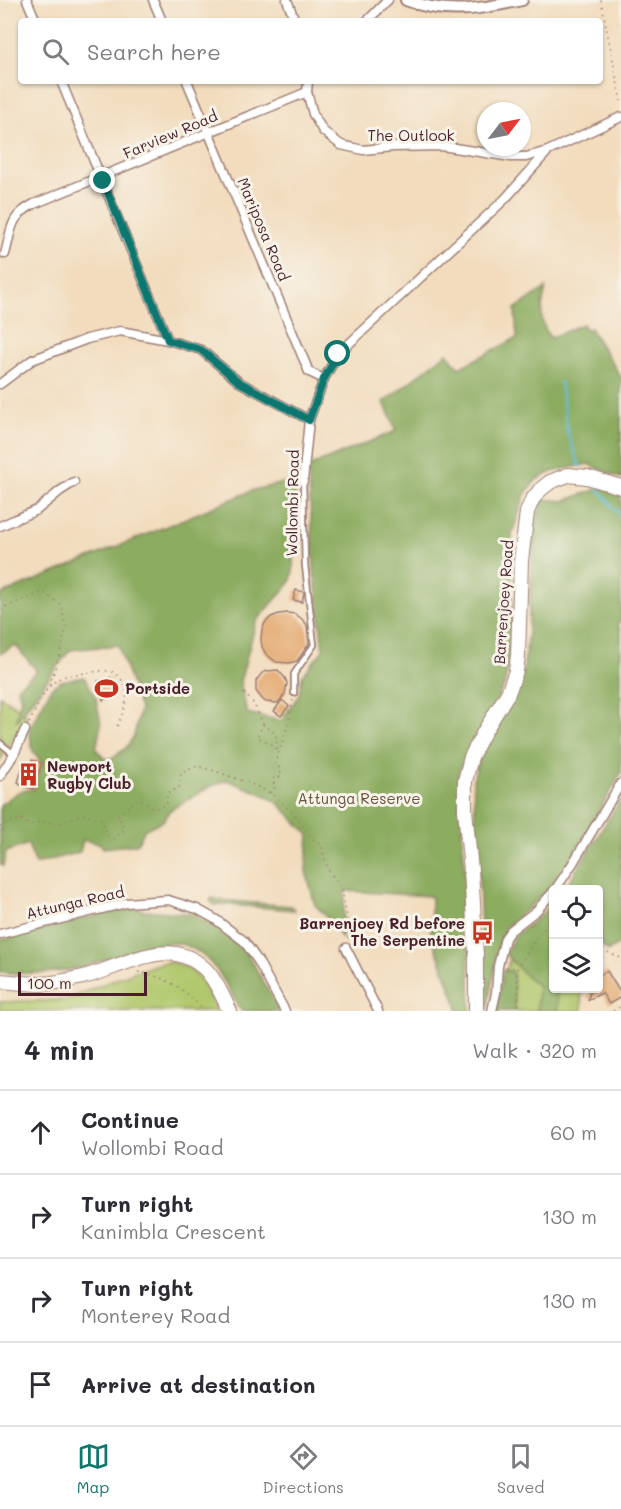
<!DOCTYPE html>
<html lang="en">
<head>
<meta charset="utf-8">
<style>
	:root { --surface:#fff; --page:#f7f7f7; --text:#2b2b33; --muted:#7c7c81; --line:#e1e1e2; --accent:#0f766e }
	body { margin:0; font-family:Mali,sans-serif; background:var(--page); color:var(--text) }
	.controls { position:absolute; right:18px; bottom:18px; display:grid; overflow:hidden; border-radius:6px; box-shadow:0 2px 4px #0004 }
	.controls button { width:54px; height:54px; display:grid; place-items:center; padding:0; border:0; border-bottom:2px solid var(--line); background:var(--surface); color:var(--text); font:30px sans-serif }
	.compass { position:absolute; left:477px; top:102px; width:54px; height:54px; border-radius:50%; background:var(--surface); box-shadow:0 2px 4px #0004; rotate:58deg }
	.scale { position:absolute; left:18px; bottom:15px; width:129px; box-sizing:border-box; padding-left:6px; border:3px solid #4a1f2b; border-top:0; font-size:16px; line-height:21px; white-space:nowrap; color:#4a1f2b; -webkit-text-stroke:4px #f7f3e8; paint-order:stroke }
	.stop { position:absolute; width:18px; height:18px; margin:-14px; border:4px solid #0f766e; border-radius:50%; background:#fff }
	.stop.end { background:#0f766e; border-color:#fff; box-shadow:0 2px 6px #0008 }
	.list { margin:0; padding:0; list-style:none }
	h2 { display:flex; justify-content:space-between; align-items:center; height:78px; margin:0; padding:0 24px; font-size:26px }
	h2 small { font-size:20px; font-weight:400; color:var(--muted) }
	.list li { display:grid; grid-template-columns:39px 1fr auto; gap:18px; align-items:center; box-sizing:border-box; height:84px; padding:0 24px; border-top:2px solid var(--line) }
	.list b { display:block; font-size:22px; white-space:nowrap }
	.list p { margin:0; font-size:20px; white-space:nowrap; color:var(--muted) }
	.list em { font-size:20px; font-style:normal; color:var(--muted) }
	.icon { flex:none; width:33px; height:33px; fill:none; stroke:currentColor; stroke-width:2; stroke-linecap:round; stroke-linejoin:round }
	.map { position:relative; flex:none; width:621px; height:1011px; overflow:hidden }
	.search { position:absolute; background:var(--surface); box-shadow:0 2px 4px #0004; left:18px; right:18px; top:18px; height:66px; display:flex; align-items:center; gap:15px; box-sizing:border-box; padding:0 21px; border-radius:6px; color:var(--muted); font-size:22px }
	.sheet { height:414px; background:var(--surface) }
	nav { display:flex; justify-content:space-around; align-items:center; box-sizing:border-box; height:84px; border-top:2px solid var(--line); background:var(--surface); font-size:16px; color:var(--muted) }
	nav a { display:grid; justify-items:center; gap:3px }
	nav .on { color:var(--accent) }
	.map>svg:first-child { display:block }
</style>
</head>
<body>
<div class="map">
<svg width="621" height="1011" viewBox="0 0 621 1011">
	<rect width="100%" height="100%" fill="#f7f3e8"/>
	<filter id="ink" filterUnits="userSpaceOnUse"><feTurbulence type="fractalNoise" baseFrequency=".0167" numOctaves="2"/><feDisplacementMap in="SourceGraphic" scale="12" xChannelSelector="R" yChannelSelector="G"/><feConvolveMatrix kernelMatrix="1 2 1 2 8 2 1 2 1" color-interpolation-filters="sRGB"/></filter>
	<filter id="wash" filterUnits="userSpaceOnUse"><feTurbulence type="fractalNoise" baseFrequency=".008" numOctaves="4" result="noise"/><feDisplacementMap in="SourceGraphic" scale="24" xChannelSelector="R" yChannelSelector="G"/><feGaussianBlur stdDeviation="1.35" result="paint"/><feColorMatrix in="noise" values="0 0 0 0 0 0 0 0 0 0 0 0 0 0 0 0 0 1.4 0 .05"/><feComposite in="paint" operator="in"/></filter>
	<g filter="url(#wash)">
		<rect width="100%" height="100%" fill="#f2dcbd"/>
		<!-- green -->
		<g fill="#b1c86d" stroke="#7e744c" stroke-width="1.5">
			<polygon points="0,696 24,711 27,718 0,760"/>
			<polygon points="512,950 554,988 581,989 582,1011 496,1011"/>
			<path d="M170,962C200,968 204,986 217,1011H0V1002L65,1000L131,973L161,963Z"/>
		</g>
		<!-- forest -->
		<g fill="#8cac60" stroke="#6b6646" stroke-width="1.5">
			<path d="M546,288C541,309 538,319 550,338L583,324L586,330L590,328L621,377V478L588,464L551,472L536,480L525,494L512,534V646L504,686L458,773L467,898L471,1011H457L458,1008L431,935V896L345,891L342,938L324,914L315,905L306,871L309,835L279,804L267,796L227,780L209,787L170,810L163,821L145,829L137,844L103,848L101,844L83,840L80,852L35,864L28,844L6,852L3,866L0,864V805L20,791L34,789L42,763L33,751L29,730L51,688L61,681L84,677L96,698L101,724L96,749L106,760L114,757L126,748L134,736L140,709L118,645L70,650L16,721L21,697L17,687L37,671L15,645L0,654V595L254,490L296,480L293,572L290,583L256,622L240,682L247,713L281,721L299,695L302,676L323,650L314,569L308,467L396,431L384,402L447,353L459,368L517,338L515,309Z"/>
			<polygon points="600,488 621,494 621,619 618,625 621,632 621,773 565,869 554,884 508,926 499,943 487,1011 483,1010 480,900 473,780 481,752 513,697 523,675 528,632 534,525 544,499 564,501"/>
			<polygon points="621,799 621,943 608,951 599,942 598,890 563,889 569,882"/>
			<polygon points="212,898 219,900 291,906 295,910 217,904 215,905 210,901"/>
			<path d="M553,901L554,988L556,989L558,1003L557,1011H537L538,986L523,973L506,955C512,933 525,929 541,915C545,911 549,906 553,901Z"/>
			<path d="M134,908L144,910L192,914L225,932L248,955L280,1011H241C228,987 216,960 190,947C160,932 101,965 69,970C45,974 24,974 0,972V940L94,916Z"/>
			<polygon points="503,970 513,972 515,1011 497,1011"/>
		</g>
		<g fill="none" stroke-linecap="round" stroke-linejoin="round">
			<!-- stream -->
			<g stroke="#61c0df" stroke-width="2">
				<polyline points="560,382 568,435 580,467"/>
				<polyline points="596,486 621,516"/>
			</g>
		</g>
		<g id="blocks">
			<!-- building -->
			<g fill="#e3a468">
				<polygon points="296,590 304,592 302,602 293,600"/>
				<polygon points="287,613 295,614 302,619 307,625 309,644 297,661 289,663 276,662 266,654 262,647 261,639 262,630 265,623 271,617 279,614"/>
				<polygon points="278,670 285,678 287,683 285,694 278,703 266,702 262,699 256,691 256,681 262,673 267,671"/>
				<polygon points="111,678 116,696 103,700 98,681"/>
				<polygon points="282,700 289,706 281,716 274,711"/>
				<polygon points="32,760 42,763 33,789 20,785 20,783 18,782 23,766 29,767"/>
				<polygon points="607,971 621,994 621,997 609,1004 602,993 588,1000 591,988 598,988 598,976"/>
			</g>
		</g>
	</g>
	<g filter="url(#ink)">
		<use href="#blocks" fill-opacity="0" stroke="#9e7e74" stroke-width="1.5"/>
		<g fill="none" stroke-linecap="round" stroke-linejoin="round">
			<defs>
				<g id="service">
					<polyline points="294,693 294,674 314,645 305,565 303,481"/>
					<polyline points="0,743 14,754"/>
				</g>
				<g id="minor">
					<polyline points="27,0 36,21"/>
					<polyline points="153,0 162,21"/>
					<polyline points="287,0 295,21"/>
					<polyline points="367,21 388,0"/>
					<polyline points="61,81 168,340"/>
					<polyline points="187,81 309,372 324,379"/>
					<polyline points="308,81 307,92 313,114 323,131 341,145 363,150 393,147 442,146 511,157 526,157 548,151 621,117"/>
					<path d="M5,254C12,229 9,217 34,204L307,92"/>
					<polyline points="0,384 32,360 87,339 120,331 168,340 201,350 239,382 309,420"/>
					<polyline points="303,481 309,420 324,379 338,354 505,199 548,151"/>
					<polyline points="0,526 37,510 60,491 74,482"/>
					<polyline points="0,776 14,754 25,730"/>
					<polyline points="555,890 573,863 621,783"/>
					<polyline points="0,934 126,903 168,900 197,909 215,919 244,941 258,961 285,1011"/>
					<polyline points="346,948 378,1011"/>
					<polyline points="492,1011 496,993 498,966 505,938 510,931 537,910 554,891"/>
				</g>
				<path id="tertiary" d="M406,0C447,16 480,9 522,0"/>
				<g id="primary">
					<path d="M0,981C14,982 28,984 42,984C55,983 70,980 83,977C122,968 168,934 204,968C215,978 223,998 230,1011"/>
					<polyline points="476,1011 476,955 471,870 465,810 465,781 471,757 484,732 508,693 516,671 518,655 521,561 527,512 532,500 540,490 550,482 568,475 587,477 621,487"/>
				</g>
			</defs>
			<!-- service casing -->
			<use href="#service" stroke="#9e7e74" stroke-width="8"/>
			<!-- minor casing -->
			<use href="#minor" stroke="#9e7e74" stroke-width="11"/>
			<!-- tertiary casing -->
			<use href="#tertiary" stroke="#9e7e74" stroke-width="14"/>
			<!-- primary casing -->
			<use href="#primary" stroke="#9e7e74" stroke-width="16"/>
			<!-- path -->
			<g stroke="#9e7e74" stroke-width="1.5" stroke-dasharray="1.5 4.5" stroke-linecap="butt">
				<polyline points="601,0 621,101"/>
				<polyline points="0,609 43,592 61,605 66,628 59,657 49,686"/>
				<polyline points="244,693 254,704 263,724 257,737 270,743 277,752"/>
				<path d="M29,723C36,710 42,693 53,683C63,674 76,674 88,673C94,672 101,670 107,671C112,671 116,673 119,677C134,692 123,712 116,729"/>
				<polyline points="263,724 276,734 278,752"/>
				<polyline points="270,793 276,786 272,781 274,778 281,777 280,768 275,766 275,763 288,725 293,700"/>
				<polyline points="0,827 20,818 29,825 42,821 58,824 82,814 101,819 110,842 124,830 118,815 139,798 154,809 167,804 167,793 179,788 181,773 197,766 218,772 254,785 272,794 294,814 310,836 321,845 328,870 341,887 350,931 348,939"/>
				<polyline points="598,945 609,953 621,958"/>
				<polyline points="506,967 516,968"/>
				<path d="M138,972C165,976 187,990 204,1011"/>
				<polyline points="519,1011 517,969 542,929 554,931"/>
				<polyline points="613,1011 621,1006"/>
			</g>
			<!-- service -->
			<use href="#service" stroke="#fff" stroke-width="4.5"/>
			<!-- minor -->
			<use href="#minor" stroke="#fff" stroke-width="8"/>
			<!-- tertiary -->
			<use href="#tertiary" stroke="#fff" stroke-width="10"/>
			<!-- primary -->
			<use href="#primary" stroke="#fff" stroke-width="14"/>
		</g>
	</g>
	<g fill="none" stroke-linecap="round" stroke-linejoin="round" filter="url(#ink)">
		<!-- route -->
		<polyline stroke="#0f766e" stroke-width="8" points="103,181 168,340 201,350 239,382 309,420 324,379 338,354"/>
	</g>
	<!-- icons -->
	<defs>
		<symbol id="stadium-bare" viewBox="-9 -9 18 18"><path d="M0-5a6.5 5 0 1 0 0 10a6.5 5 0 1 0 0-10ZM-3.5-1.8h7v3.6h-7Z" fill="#c8321e" stroke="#f7f3e8" stroke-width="2.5" paint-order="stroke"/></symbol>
		<symbol id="building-bare" viewBox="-9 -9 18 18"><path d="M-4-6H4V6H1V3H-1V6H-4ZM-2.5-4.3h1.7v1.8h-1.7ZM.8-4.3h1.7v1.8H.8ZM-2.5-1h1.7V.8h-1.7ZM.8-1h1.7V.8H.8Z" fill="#c8321e" stroke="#f7f3e8" stroke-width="2.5" paint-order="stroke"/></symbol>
		<symbol id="bus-bare" viewBox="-9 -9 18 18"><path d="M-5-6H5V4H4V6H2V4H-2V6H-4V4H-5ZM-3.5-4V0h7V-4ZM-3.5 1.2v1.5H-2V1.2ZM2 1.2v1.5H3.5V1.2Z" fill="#c8321e" stroke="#f7f3e8" stroke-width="2.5" paint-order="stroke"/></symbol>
	</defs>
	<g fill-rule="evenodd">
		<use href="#stadium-bare" x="90" y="672" width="33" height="33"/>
		<use href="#building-bare" x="12" y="758" width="33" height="33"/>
		<use href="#bus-bare" x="466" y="916" width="33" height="33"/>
	</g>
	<g text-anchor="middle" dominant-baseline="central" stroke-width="6" stroke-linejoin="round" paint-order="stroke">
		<!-- street labels -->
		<g font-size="15" fill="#4a1f2b" stroke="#f7f3e8">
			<text transform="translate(170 134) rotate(-23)">Farview Road</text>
			<text x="411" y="135">The Outlook</text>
			<text transform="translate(264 229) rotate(67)">Mariposa Road</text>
			<text transform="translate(292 503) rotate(-89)">Wollombi Road</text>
			<text transform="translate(503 602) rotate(-86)">Barrenjoey Road</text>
			<text transform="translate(75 902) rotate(-13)">Attunga Road</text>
		</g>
		<!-- poi labels -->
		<g font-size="15" font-weight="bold" fill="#4a1f2b" stroke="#f7f3e8" text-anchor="start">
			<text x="125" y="688">Portside</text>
			<text x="47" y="766">Newport<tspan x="47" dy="17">Rugby Club</tspan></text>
			<text x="465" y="923" text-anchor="end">Barrenjoey Rd before<tspan x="465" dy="17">The Serpentine</tspan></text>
		</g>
		<!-- park labels -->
		<g font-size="15" fill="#69523f" stroke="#f7f3e8">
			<text x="359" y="798">Attunga Reserve</text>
		</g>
	</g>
</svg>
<div class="controls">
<button><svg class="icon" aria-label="locate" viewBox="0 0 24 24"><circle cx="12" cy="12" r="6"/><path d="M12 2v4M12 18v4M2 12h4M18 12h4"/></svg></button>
<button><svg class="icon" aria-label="layers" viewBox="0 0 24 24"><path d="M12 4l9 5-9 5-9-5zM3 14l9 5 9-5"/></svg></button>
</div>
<svg class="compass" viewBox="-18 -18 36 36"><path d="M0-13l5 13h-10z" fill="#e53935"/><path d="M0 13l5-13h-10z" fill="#7c7c81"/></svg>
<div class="scale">100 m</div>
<div class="stop" style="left:338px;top:354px"></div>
<div class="stop end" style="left:103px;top:181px"></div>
<div class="search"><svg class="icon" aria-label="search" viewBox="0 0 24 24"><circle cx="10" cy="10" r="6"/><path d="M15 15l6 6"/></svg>Search here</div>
</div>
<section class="sheet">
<h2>4 min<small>Walk · 320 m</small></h2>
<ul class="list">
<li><svg class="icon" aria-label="ahead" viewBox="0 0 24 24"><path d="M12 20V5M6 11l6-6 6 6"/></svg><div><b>Continue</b><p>Wollombi Road</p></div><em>60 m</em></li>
<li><svg class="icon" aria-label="right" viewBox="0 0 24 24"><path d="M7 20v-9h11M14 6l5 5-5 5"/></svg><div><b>Turn right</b><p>Kanimbla Crescent</p></div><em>130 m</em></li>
<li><svg class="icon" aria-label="right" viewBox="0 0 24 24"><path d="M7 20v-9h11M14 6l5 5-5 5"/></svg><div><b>Turn right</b><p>Monterey Road</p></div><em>130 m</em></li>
<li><svg class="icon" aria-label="arrive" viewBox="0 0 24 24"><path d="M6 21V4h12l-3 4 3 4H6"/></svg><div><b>Arrive at destination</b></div></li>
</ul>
</section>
<nav>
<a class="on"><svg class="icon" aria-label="map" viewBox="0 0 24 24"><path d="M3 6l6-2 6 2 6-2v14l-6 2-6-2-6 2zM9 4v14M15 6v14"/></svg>Map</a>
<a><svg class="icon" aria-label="directions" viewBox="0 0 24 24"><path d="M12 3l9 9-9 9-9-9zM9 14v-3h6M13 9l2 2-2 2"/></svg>Directions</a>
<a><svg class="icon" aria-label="saved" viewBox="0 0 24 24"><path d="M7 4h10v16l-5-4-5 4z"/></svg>Saved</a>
</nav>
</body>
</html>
